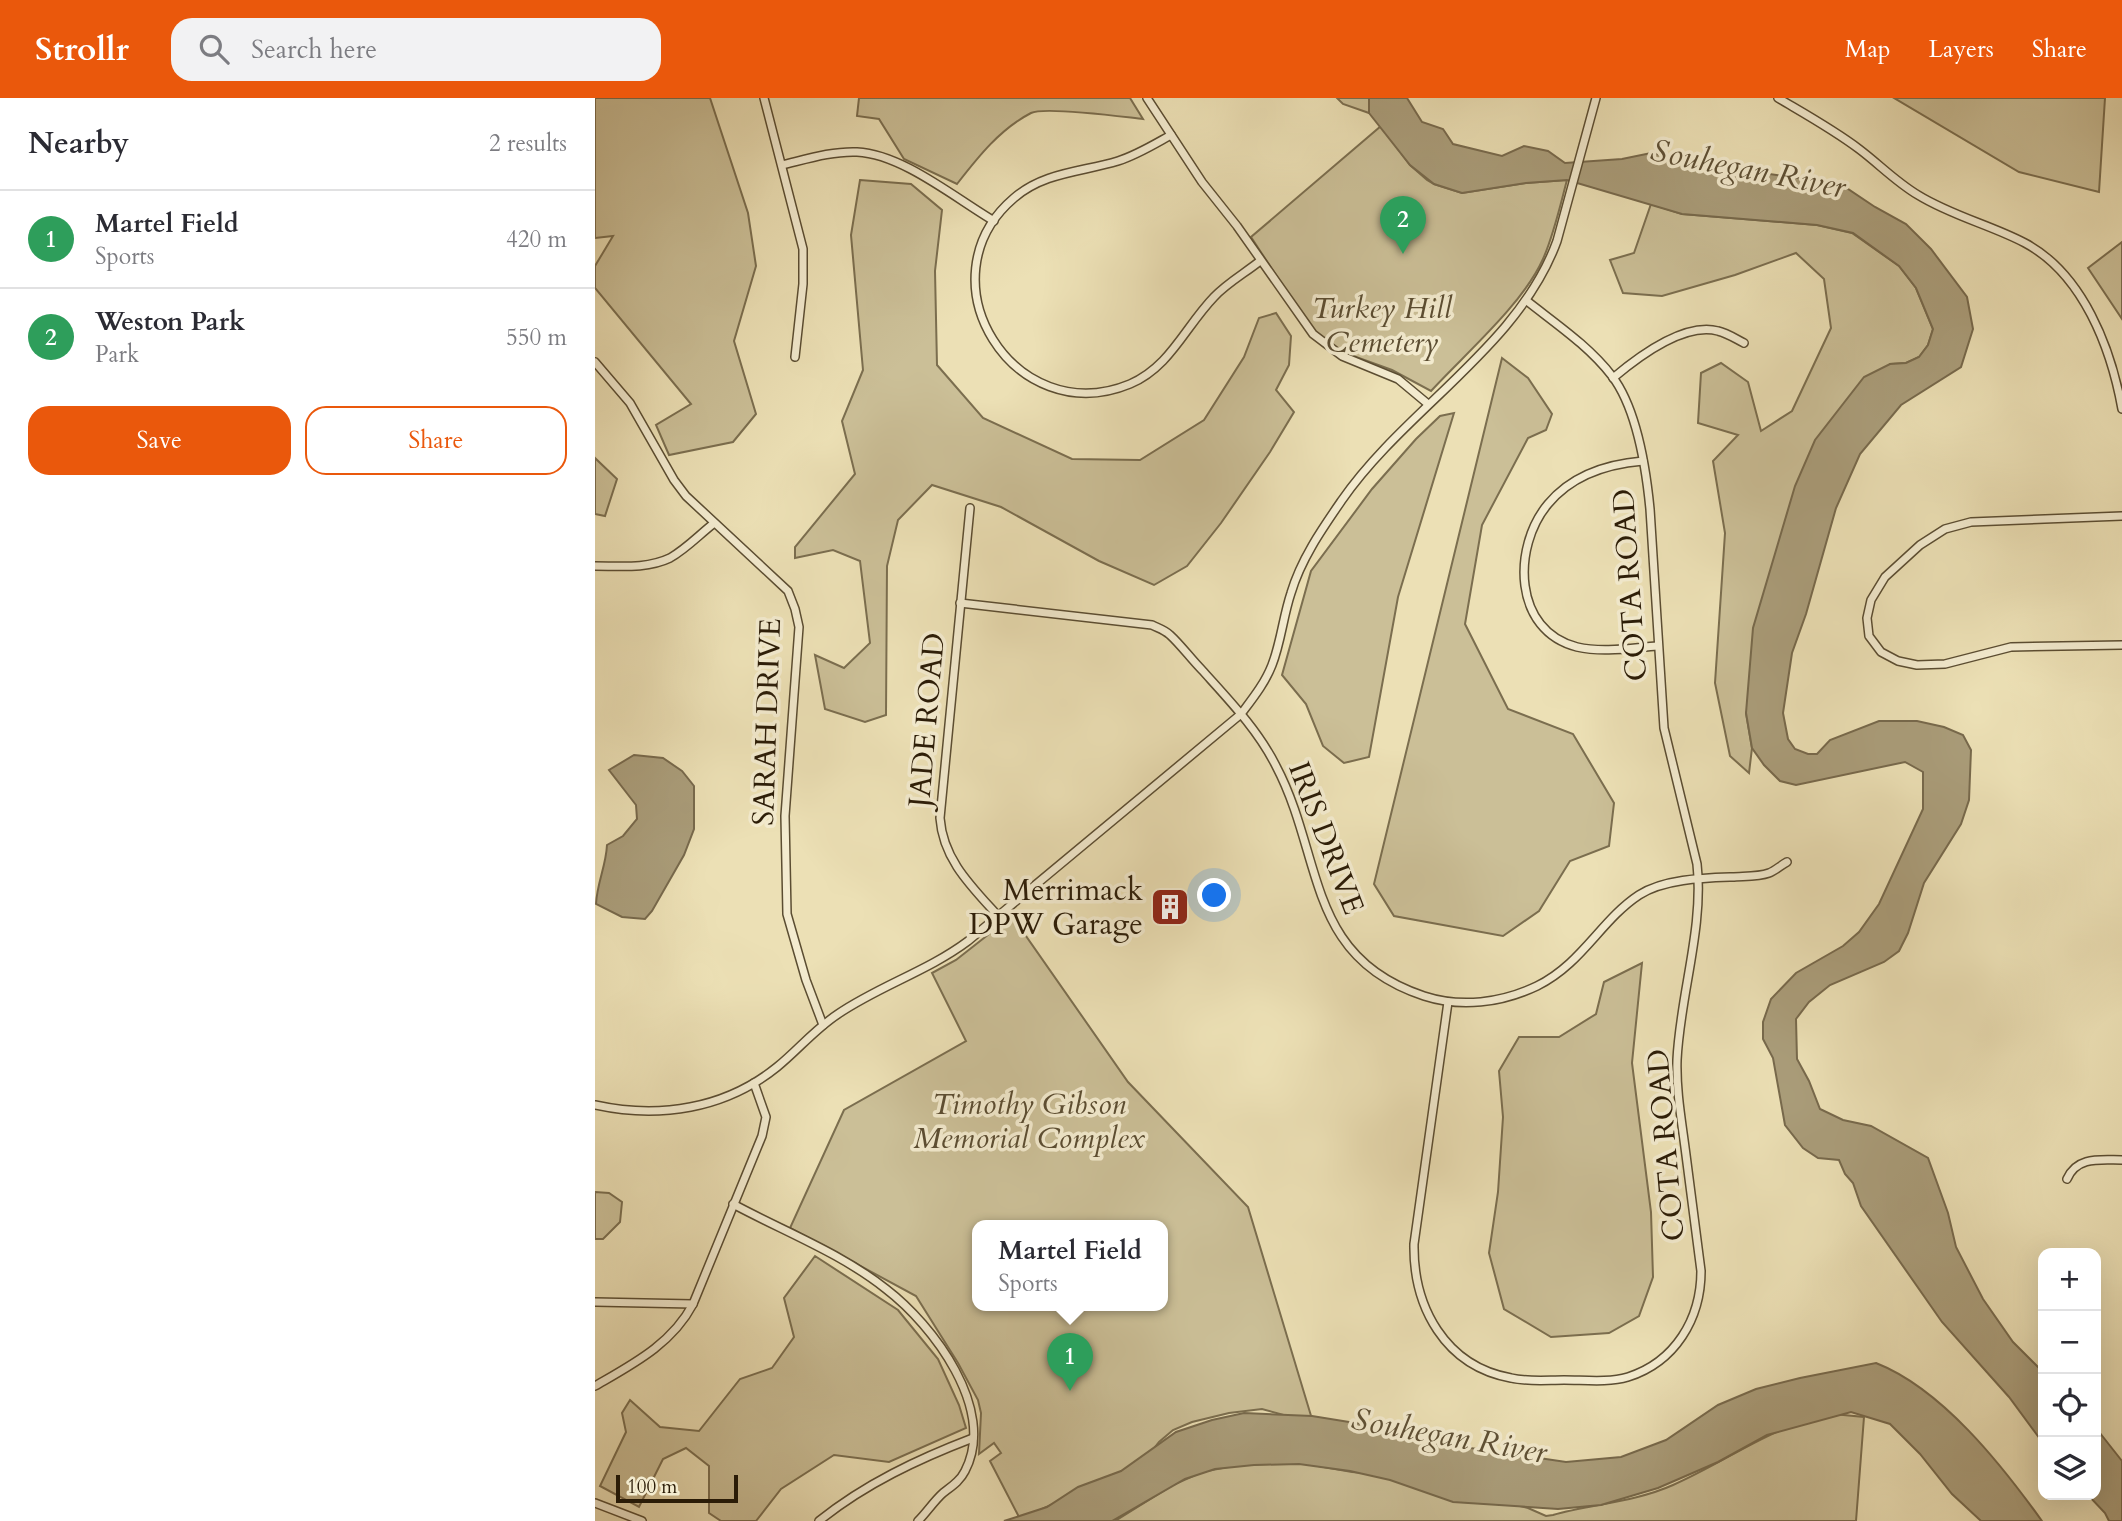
<!DOCTYPE html>
<html lang="en">
<head>
<meta charset="utf-8">
<style>
	:root { --surface:#fff; --page:#f2f2f3; --text:#2b2b33; --muted:#7c7c81; --line:#e1e1e2; --accent:#ea580c }
	body { margin:0; font-family:Cardo,serif; background:var(--page); color:var(--text) }
	.controls { position:absolute; right:21px; bottom:21px; display:grid; overflow:hidden; border-radius:14px; box-shadow:0 7px 28px #0002 }
	.controls button { width:63px; height:63px; display:grid; place-items:center; padding:0; border:0; border-bottom:2px solid var(--line); background:var(--surface); color:var(--text); font:35px sans-serif }
	.scale { position:absolute; left:21px; bottom:18px; width:122px; box-sizing:border-box; padding-left:7px; border:4px solid #2b1c07; border-top:0; font-size:19px; line-height:24px; white-space:nowrap; color:#2b1c07; -webkit-text-stroke:5px #f3ebcf; paint-order:stroke }
	.you { position:absolute; left:620px; top:798px; width:24px; height:24px; margin:-18px; border:5px solid #fff; border-radius:50%; background:#1a73e8; box-shadow:0 0 0 10px #1a73e833 }
	.badge { display:grid; place-items:center; width:46px; height:46px; border-radius:50%; background:var(--accent); color:#fff; font-size:23px; font-weight:700 }
	.pin { position:absolute; translate:-50% -58px; filter:drop-shadow(0 2px 4px #0008) }
	.pin::after { content:''; position:absolute; top:37px; width:24px; height:21px; background:inherit; clip-path:polygon(0 0,100% 0,50% 100%) }
	.popup { position:absolute; left:377px; top:1122px; width:196px; height:91px; box-sizing:border-box; display:grid; place-content:center; border-radius:14px; background:var(--surface); filter:drop-shadow(0 2px 5px #0005); font-size:23px; white-space:nowrap; color:var(--muted) }
	.popup b { font-size:26px; color:var(--text) }
	.popup::after { content:''; position:absolute; left:50%; top:100%; margin-left:-14px; border:14px solid transparent; border-top-color:var(--surface) }
	.list { margin:0; padding:0; list-style:none }
	h2 { display:flex; justify-content:space-between; align-items:center; height:91px; margin:0; padding:0 28px; font-size:30px }
	h2 small { font-size:23px; font-weight:400; color:var(--muted) }
	.list li { display:grid; grid-template-columns:46px 1fr auto; gap:21px; align-items:center; box-sizing:border-box; height:98px; padding:0 28px; border-top:2px solid var(--line) }
	.list b { display:block; font-size:26px; white-space:nowrap }
	.list p { margin:0; font-size:23px; white-space:nowrap; color:var(--muted) }
	.list em { font-size:23px; font-style:normal; color:var(--muted) }
	.actions { display:flex; gap:14px; padding:21px 28px }
	.actions a { flex:1; padding:16px 0; border:2px solid var(--accent); border-radius:21px; text-align:center; font-size:24px; color:var(--accent) }
	.actions .main { background:var(--accent); color:#fff }
	.icon { flex:none; width:38px; height:38px; fill:none; stroke:currentColor; stroke-width:2; stroke-linecap:round; stroke-linejoin:round }
	.map { position:relative; flex:none; width:1527px; height:1423px; overflow:hidden }
	header { display:flex; align-items:center; gap:42px; box-sizing:border-box; height:98px; padding:0 35px; background:var(--accent); color:#fff }
	header strong { font-size:33px }
	nav { display:flex; gap:38px; margin-inline-start:auto; font-size:24px }
	.search { width:490px; height:63px; background:var(--page); display:flex; align-items:center; gap:18px; box-sizing:border-box; padding:0 24px; border-radius:21px; color:var(--muted); font-size:26px }
	main { display:flex }
	aside { flex:1; background:var(--surface) }
	.map>svg:first-child { display:block }
</style>
</head>
<body>
<header>
<strong>Strollr</strong>
<div class="search"><svg class="icon" aria-label="search" viewBox="0 0 24 24"><circle cx="10" cy="10" r="6"/><path d="M15 15l6 6"/></svg>Search here</div>
<nav><a>Map</a><a>Layers</a><a>Share</a></nav>
</header>
<main>
<aside>
<h2>Nearby<small>2 results</small></h2>
<ul class="list">
<li><span class="badge" style="background:#2e9e5b">1</span><div><b>Martel Field</b><p>Sports</p></div><em>420 m</em></li>
<li><span class="badge" style="background:#2e9e5b">2</span><div><b>Weston Park</b><p>Park</p></div><em>550 m</em></li>
</ul>
<div class="actions"><a class="main">Save</a><a>Share</a></div>
</aside>
<div class="map">
<svg width="1527" height="1423" viewBox="0 0 1527 1423">
	<rect width="100%" height="100%" fill="#ece0b5"/>
	<filter id="stains"><feTurbulence type="fractalNoise" baseFrequency=".00286" numOctaves="4"/><feColorMatrix values="0 0 0 0 .2 0 0 0 0 .09 0 0 0 0 .02 0 0 0 .5 -.17"/></filter>
	<radialGradient id="worn" r=".72"><stop offset=".6" stop-color="#630" stop-opacity="0"/><stop offset="1" stop-color="#630" stop-opacity=".3"/></radialGradient>
	<!-- green -->
	<g fill="#cbbf97" stroke="#7b6e4f" stroke-width="2" fill-rule="evenodd">
		<polygon points="0,0 115,0 153,115 161,168 139,243 161,316 138,344 74,357 61,327 96,306 0,190 0,168 18,138 0,140"/>
		<path d="M264,0H535L548,21C529,19 450,8 436,15C405,31 383,59 362,86L309,61L284,21L262,18Z"/>
		<polygon points="742,0 774,0 774,15 748,6"/>
		<polygon points="1299,0 1510,0 1504,94 1424,74"/>
		<path d="M786,28L815,67L832,82L839,86L867,95L931,85L972,82C965,108 959,136 948,161C928,206 870,256 836,293L797,272L750,255L726,240L709,220L656,139Z"/>
		<polygon points="265,82 316,86 347,112 340,173 342,267 388,320 477,361 545,362 609,322 649,259 664,220 681,215 696,238 694,267 681,292 699,314 675,354 626,425 592,468 559,487 504,463 406,409 337,387 303,422 292,468 291,617 270,624 230,611 220,557 249,570 275,545 265,463 238,452 200,460 200,449 260,376 247,323 268,272 256,137"/>
		<polygon points="1056,106 1087,116 1222,127 1257,135 1304,168 1321,190 1338,231 1333,247 1324,259 1311,265 1295,266 1151,615 1157,650 1154,675 1135,658 1120,585 1130,435 1118,363 1143,337 1103,325 1106,275 1126,265 1153,284 1166,333 1197,313 1236,230 1229,181 1201,155 1140,177 1067,198 1028,195 1015,162 1039,155"/>
		<polygon points="1527,144 1527,221 1493,170"/>
		<polygon points="907,260 933,280 957,316 951,332 933,340 887,427 870,526 913,611 978,636 1019,705 1014,748 975,763 944,813 908,838 799,818 779,786"/>
		<polygon points="859,315 803,499 774,659 749,665 728,648 711,606 687,577 716,473 777,391 821,341 845,318"/>
		<polygon points="0,360 22,381 10,418 0,416"/>
		<path d="M417,818L533,984L653,1109L717,1321L696,1319L667,1311L634,1315L597,1324L578,1332L564,1344L553,1358L538,1369L445,1412L424,1419L395,1363L406,1355L399,1345L384,1356L386,1315L383,1302L363,1265L321,1198L195,1130L249,1012L371,943L337,875L361,862ZM382,1127H568V1207H382Z"/>
		<polygon points="1047,865 1037,965 1056,1114 1058,1179 1044,1218 1014,1235 956,1239 909,1211 894,1155 903,1094 908,1019 904,973 924,939 964,939 1001,916 1009,884"/>
		<polygon points="0,1094 14,1095 27,1104 25,1124 8,1141 0,1141"/>
		<polygon points="220,1158 303,1212 343,1261 364,1307 371,1330 294,1364 239,1357 186,1391 161,1423 126,1423 114,1415 114,1368 91,1350 68,1361 44,1409 5,1388 31,1334 27,1315 35,1302 65,1329 104,1333 145,1281 177,1270 199,1239 189,1200"/>
		<path d="M1238,1316L1269,1319L1261,1423H520L578,1387L607,1374L643,1367L706,1365L757,1374L795,1377L933,1410L951,1418L958,1417C997,1406 1040,1404 1078,1387C1133,1363 1177,1327 1238,1316Z"/>
	</g>
	<!-- water -->
	<g fill="#aa9d7a" stroke="#77694c" stroke-width="2">
		<polygon points="774,0 812,0 827,24 848,31 858,46 907,58 929,48 953,53 970,65 1027,61 1056,55 1125,69 1230,84 1253,91 1280,109 1311,126 1336,151 1372,199 1378,231 1366,269 1306,307 1265,356 1241,410 1211,516 1197,555 1188,615 1193,641 1200,651 1213,656 1222,656 1235,642 1284,623 1322,623 1349,629 1368,637 1376,652 1374,702 1366,726 1329,785 1313,835 1304,853 1289,864 1235,887 1214,904 1201,921 1202,961 1214,983 1225,1011 1248,1022 1276,1028 1333,1060 1353,1115 1361,1149 1388,1201 1418,1244 1448,1274 1448,1345 1414,1299 1347,1224 1266,1108 1258,1085 1250,1076 1244,1062 1223,1060 1208,1050 1190,1027 1178,960 1168,941 1168,924 1176,901 1201,875 1248,848 1264,834 1284,806 1328,711 1328,674 1310,664 1201,687 1185,683 1169,667 1157,650 1151,615 1158,530 1200,388 1220,342 1269,279 1295,266 1311,265 1324,259 1333,247 1338,231 1321,190 1304,168 1258,135 1222,127 1087,116 972,82 931,85 867,95 839,86 815,67 774,15"/>
		<path d="M39,657L68,660L87,673L99,688V731L89,757L57,813L50,821L27,819L1,806C2,785 11,768 12,747L28,738L42,721L41,707L14,672Z"/>
		<path d="M1281,1265C1347,1291 1406,1366 1447,1423H1386L1357,1396L1325,1356L1295,1326L1256,1314L1172,1337L1123,1364L1063,1390L1006,1407L963,1411L858,1404L795,1382L755,1373L704,1366L659,1367L620,1371L590,1381L517,1423H409L452,1409L483,1389L526,1373L581,1334L617,1322L649,1315L717,1318L816,1334L855,1347L971,1364L1026,1359L1071,1342L1123,1307L1161,1291L1205,1280Z"/>
		<polygon points="1501,1330 1527,1363 1527,1423 1514,1423 1510,1415 1493,1397 1501,1397"/>
	</g>
	<g fill="none" stroke-linecap="round" stroke-linejoin="round">
		<defs>
			<g id="street">
				<polyline points="169,0 208,151 208,186 200,259"/>
				<polyline points="552,0 607,84 642,128 718,236 747,258 803,281 833,306"/>
				<path d="M1183,0C1210,16 1239,32 1264,51C1284,66 1301,84 1323,97C1357,118 1396,127 1430,145C1488,176 1516,250 1527,311"/>
				<path d="M576,37C558,47 542,57 523,63C487,74 449,74 419,100C324,181 419,334 535,286C575,269 590,229 619,199C632,185 650,175 665,163"/>
				<path d="M187,67C212,61 237,53 262,54C307,56 360,100 399,123"/>
				<polyline points="0,264 35,305 79,382 91,398 193,493 200,511 204,529 190,718 192,816 211,882 228,927"/>
				<path d="M1018,280C1043,259 1089,224 1123,233C1132,235 1141,241 1149,245"/>
				<path d="M1048,363C1012,366 977,377 953,406C917,449 918,533 982,549C1008,555 1036,550 1062,548"/>
				<path d="M375,410L345,720C348,762 377,789 404,819"/>
				<polyline points="1527,418 1376,424 1350,431 1325,447 1290,479 1276,502 1272,520 1274,538 1286,554 1303,563 1322,567 1350,566 1416,549 1527,547"/>
				<path d="M0,468C25,468 52,471 75,460C91,451 104,437 118,426"/>
				<path d="M365,505L557,527C563,530 570,532 575,537C586,547 596,561 607,572C634,602 663,632 681,668C729,759 710,859 829,898C866,910 906,905 942,888C987,866 1006,822 1044,797C1069,781 1108,780 1137,779C1149,778 1163,779 1174,775C1180,773 1186,767 1192,764"/>
				<path d="M853,904L819,1146C818,1209 850,1268 916,1280C933,1284 952,1282 969,1282C989,1282 1013,1285 1033,1279C1080,1264 1106,1221 1106,1173C1101,1135 1096,1096 1091,1057C1087,1025 1081,994 1082,962C1085,897 1109,830 1102,766L1069,630L1055,411C1051,370 1042,311 1017,278C994,248 961,226 932,203"/>
				<path d="M0,1007C64,1021 130,1011 182,969C203,952 220,931 243,916C284,888 333,873 373,843L646,616C658,600 670,585 677,567C686,544 688,519 696,495C706,461 727,431 747,402C810,311 924,248 962,143L1001,0"/>
				<path d="M1472,1081C1482,1058 1505,1062 1527,1062"/>
				<path d="M138,1106C188,1133 246,1155 291,1191C338,1227 402,1311 370,1373C365,1383 357,1388 348,1395C339,1403 332,1414 323,1423"/>
				<polyline points="0,1204 98,1206"/>
				<path d="M0,1288C38,1266 77,1246 98,1206L167,1038L171,1019L159,985"/>
				<polyline points="0,1405 47,1423"/>
				<path d="M224,1423C270,1386 323,1361 378,1340"/>
			</g>
		</defs>
		<!-- street casing -->
		<use href="#street" stroke="#5b4d32" stroke-width="10"/>
		<!-- street -->
		<use href="#street" stroke="#f3ebcf" stroke-width="7"/>
	</g>
	<!-- icons -->
	<defs>
		<symbol id="building-square" viewBox="-11 -11 22 22"><rect x="-9" y="-9" width="18" height="18" rx="4" fill="#8f2418" stroke="#f3ebcf"/><path d="M-4-6H4V6H1V3H-1V6H-4ZM-2.5-4.3h1.7v1.8h-1.7ZM.8-4.3h1.7v1.8H.8ZM-2.5-1h1.7V.8h-1.7ZM.8-1h1.7V.8H.8Z" fill="#fff"/></symbol>
	</defs>
	<g fill-rule="evenodd">
		<use href="#building-square" x="553" y="787" width="44" height="44"/>
	</g>
	<g text-anchor="middle" dominant-baseline="central" stroke-width="7" stroke-linejoin="round" paint-order="stroke">
		<!-- park labels -->
		<g font-size="30" font-style="italic" fill="#5b4d32" stroke="#f3ebcf">
			<text x="787" y="210">Turkey Hill<tspan x="787" dy="34">Cemetery</tspan></text>
			<text x="434" y="1006">Timothy Gibson<tspan x="434" dy="34">Memorial Complex</tspan></text>
		</g>
		<!-- street labels -->
		<g font-size="30" fill="#2b1c07" stroke="#f3ebcf">
			<text transform="translate(1035 487) rotate(-94)">COTA ROAD</text>
			<text transform="translate(332 622) rotate(-85)">JADE ROAD</text>
			<text transform="translate(172 624) rotate(-88)">SARAH DRIVE</text>
			<text transform="translate(731 740) rotate(69)">IRIS DRIVE</text>
			<text transform="translate(1071 1047) rotate(-95)">COTA ROAD</text>
		</g>
		<!-- poi labels -->
		<g font-size="30" fill="#2b1c07" stroke="#f3ebcf" text-anchor="end">
			<text x="548" y="792">Merrimack<tspan x="548" dy="34">DPW Garage</tspan></text>
		</g>
		<!-- water labels -->
		<g font-size="32" font-style="italic" fill="#5e5035" stroke="#f3ebcf">
			<text transform="translate(1153 71) rotate(11)">Souhegan River</text>
			<text transform="translate(854 1338) rotate(10)">Souhegan River</text>
		</g>
	</g>
	<rect width="100%" height="100%" filter="url(#stains)"/>
	<rect width="100%" height="100%" fill="url(#worn)"/>
</svg>
<div class="controls">
<button>+</button>
<button>−</button>
<button><svg class="icon" aria-label="locate" viewBox="0 0 24 24"><circle cx="12" cy="12" r="6"/><path d="M12 2v4M12 18v4M2 12h4M18 12h4"/></svg></button>
<button><svg class="icon" aria-label="layers" viewBox="0 0 24 24"><path d="M12 4l9 5-9 5-9-5zM3 14l9 5 9-5"/></svg></button>
</div>
<div class="scale">100 m</div>
<div class="you"></div>
<div class="pin badge" style="left:475px;top:1293px;background:#2e9e5b">1</div>
<div class="popup"><b>Martel Field</b>Sports</div>
<div class="pin badge" style="left:808px;top:156px;background:#2e9e5b">2</div>
</div>
</main>
</body>
</html>
